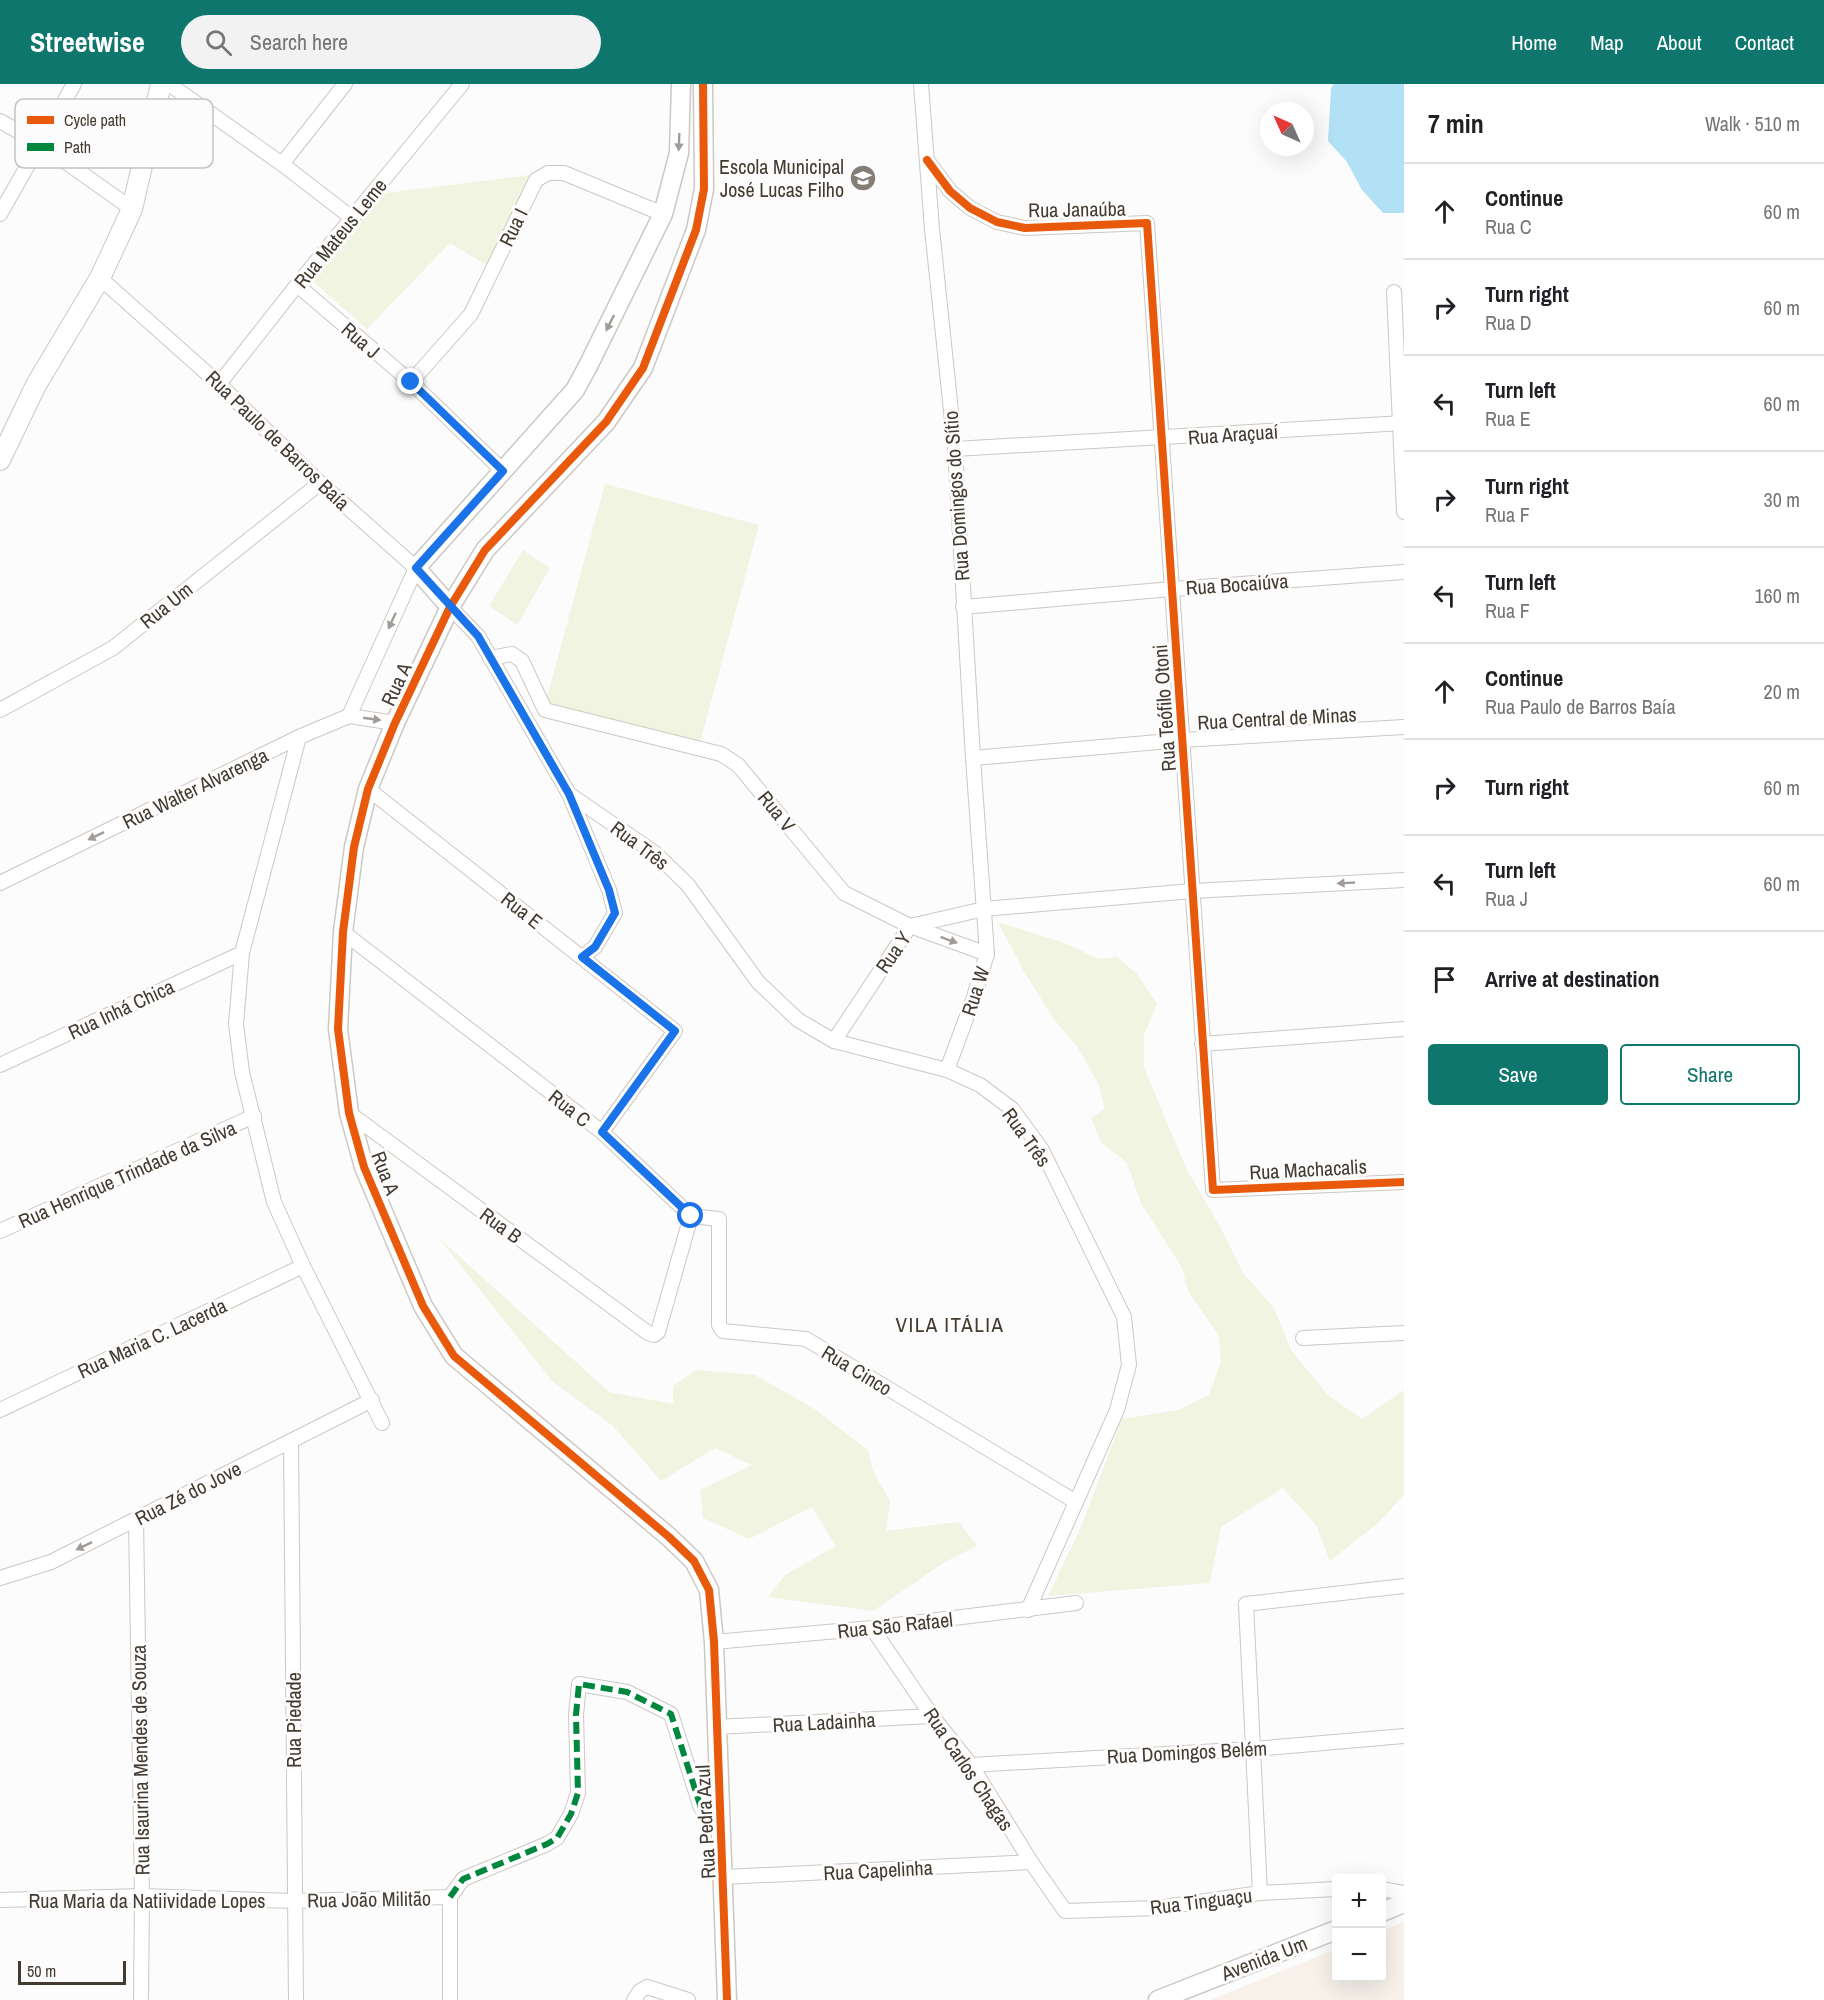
<!DOCTYPE html>
<html lang="en">
<head>
<meta charset="utf-8">
<style>
	:root { --surface:#fff; --page:#f2f2f2; --text:#202124; --muted:#757577; --line:#e0e0e0; --accent:#0f766e }
	body { margin:0; font-family:"Archivo Narrow",sans-serif; background:var(--page); color:var(--text) }
	.controls { position:absolute; right:18px; bottom:18px; display:grid; overflow:hidden; border-radius:6px; box-shadow:0 6px 24px #0002 }
	.controls button { width:54px; height:54px; display:grid; place-items:center; padding:0; border:0; border-bottom:2px solid var(--line); background:var(--surface); color:var(--text); font:30px sans-serif }
	.compass { position:absolute; left:1260px; top:18px; width:54px; height:54px; border-radius:50%; background:var(--surface); box-shadow:0 6px 24px #0002; rotate:315deg }
	.scale { position:absolute; left:18px; bottom:15px; width:108px; box-sizing:border-box; padding-left:6px; border:3px solid #433a30; border-top:0; font-size:16px; line-height:21px; white-space:nowrap; color:#433a30; -webkit-text-stroke:4px #fcfcfc; paint-order:stroke }
	.stop { position:absolute; width:18px; height:18px; margin:-14px; border:4px solid #1a73e8; border-radius:50%; background:#fff }
	.stop.end { background:#1a73e8; border-color:#fff; box-shadow:0 2px 6px #0008 }
	.list { margin:0; padding:0; list-style:none }
	h2 { display:flex; justify-content:space-between; align-items:center; height:78px; margin:0; padding:0 24px; font-size:26px }
	h2 small { font-size:20px; font-weight:400; color:var(--muted) }
	.list li { display:grid; grid-template-columns:39px 1fr auto; gap:18px; align-items:center; box-sizing:border-box; height:96px; padding:0 24px; border-top:2px solid var(--line) }
	.list b { display:block; font-size:22px; white-space:nowrap }
	.list p { margin:0; font-size:20px; white-space:nowrap; color:var(--muted) }
	.list em { font-size:20px; font-style:normal; color:var(--muted) }
	.actions { display:flex; gap:12px; padding:18px 24px }
	.actions a { flex:1; padding:14px 0; border:2px solid var(--accent); border-radius:6px; text-align:center; font-size:21px; color:var(--accent) }
	.actions .main { background:var(--accent); color:#fff }
	.icon { flex:none; width:33px; height:33px; fill:none; stroke:currentColor; stroke-width:2; stroke-linecap:round; stroke-linejoin:round }
	.map { position:relative; flex:none; width:1404px; height:1916px; overflow:hidden }
	header { display:flex; align-items:center; gap:36px; box-sizing:border-box; height:84px; padding:0 30px; background:var(--accent); color:#fff }
	header strong { font-size:28px }
	nav { display:flex; gap:33px; margin-inline-start:auto; font-size:21px }
	.search { width:420px; height:54px; background:var(--page); display:flex; align-items:center; gap:15px; box-sizing:border-box; padding:0 21px; border-radius:33px; color:var(--muted); font-size:22px }
	main { display:flex }
	aside { flex:1; background:var(--surface) }
	.map>svg:first-child { display:block }
</style>
</head>
<body>
<header>
<strong>Streetwise</strong>
<div class="search"><svg class="icon" aria-label="search" viewBox="0 0 24 24"><circle cx="10" cy="10" r="6"/><path d="M15 15l6 6"/></svg>Search here</div>
<nav><a>Home</a><a>Map</a><a>About</a><a>Contact</a></nav>
</header>
<main>
<div class="map">
<svg width="1404" height="1916" viewBox="0 0 1404 1916">
	<rect width="100%" height="100%" fill="#fcfcfc"/>
	<!-- built -->
	<polygon fill="#f8f2eb" points="1404,1838 1404,1916 1210,1916 1336,1865 1336,1894 1382,1894 1382,1847"/>
	<!-- green -->
	<g fill="#f0f4e0">
		<polygon points="529,91 488,182 450,159 367,245 308,193 385,109"/>
		<polygon points="605,400 759,441 699,662 545,621"/>
		<polygon points="523,466 550,484 517,541 489,522"/>
		<polygon points="998,838 1067,860 1099,875 1117,873 1136,889 1157,920 1144,951 1144,984 1187,1086 1217,1137 1243,1189 1274,1224 1291,1266 1328,1311 1362,1335 1404,1306 1404,1411 1379,1438 1330,1477 1316,1441 1283,1404 1221,1443 1210,1499 1048,1512 1081,1443 1122,1335 1179,1326 1209,1311 1221,1277 1219,1252 1188,1207 1182,1184 1141,1119 1127,1079 1101,1058 1091,1034 1105,1025 1099,1001 1078,964 1053,934 1022,884"/>
		<polygon points="439,1154 609,1308 673,1320 673,1302 696,1286 755,1291 813,1324 868,1366 873,1387 890,1417 886,1447 959,1438 977,1462 945,1478 873,1527 768,1513 785,1491 836,1462 812,1423 749,1455 703,1434 700,1406 752,1381 715,1364 661,1397 613,1342 553,1298"/>
	</g>
	<!-- water -->
	<polygon fill="#b2e0f4" points="1334,0 1404,0 1404,129 1383,129 1362,106 1347,78 1328,57 1331,4"/>
	<g fill="none" stroke-linecap="round" stroke-linejoin="round">
		<defs>
			<g id="minor">
				<polyline points="169,0 282,80 352,134"/>
				<polyline points="921,0 932,145 955,365 973,674 987,870 973,916 947,986"/>
				<polyline points="0,37 39,59 132,125"/>
				<polyline points="927,76 950,107 970,124 997,138 1025,144 1147,139 1213,1106 1404,1098"/>
				<polyline points="282,80 345,0"/>
				<polyline points="0,130 74,0"/>
				<polyline points="100,194 219,300 320,399 416,484 349,632"/>
				<polyline points="297,201 411,298 503,387"/>
				<polyline points="1394,208 1404,428"/>
				<polyline points="411,298 471,230 536,96 548,89 564,89 663,130"/>
				<polyline points="219,300 297,201 462,0"/>
				<polyline points="955,365 1404,339"/>
				<polyline points="450,523 478,552 569,710 609,806 615,829 595,863 582,873"/>
				<polyline points="963,523 1172,505 1404,488"/>
				<polyline points="490,574 512,570 522,577 545,626 721,670 738,681 844,809 910,842 987,870"/>
				<polyline points="0,626 113,564 320,399"/>
				<polyline points="299,653 242,869 236,940 242,988 274,1118 303,1182 382,1339"/>
				<polyline points="973,674 1182,656 1404,643"/>
				<polyline points="368,705 675,947 602,1048"/>
				<polyline points="569,710 655,769 688,801 758,898 798,936 834,957 947,986 980,1001 1012,1025 1042,1066 1124,1233 1129,1281 1117,1326 1028,1526"/>
				<polyline points="0,799 299,653 349,632 395,639"/>
				<polyline points="343,848 602,1048 691,1132 658,1248 654,1251 648,1249 349,1029"/>
				<polyline points="834,957 910,842 984,825 1192,807 1404,796"/>
				<polyline points="1202,960 1404,945"/>
				<polyline points="0,981 242,869"/>
				<polyline points="691,1132 719,1135 719,1241 723,1247 806,1255 1076,1418"/>
				<polyline points="0,1147 254,1032"/>
				<polyline points="1303,1254 1404,1249"/>
				<polyline points="0,1326 303,1182"/>
				<polyline points="291,1357 296,1916"/>
				<polyline points="136,1436 142,1812 141,1916"/>
				<polyline points="0,1494 51,1478 372,1316"/>
				<polyline points="872,1544 932,1632 971,1681 1031,1778 1065,1827 1158,1824 1260,1809 1336,1805"/>
				<polyline points="714,1558 872,1544 1076,1519"/>
				<polyline points="716,1643 932,1632"/>
				<polyline points="971,1681 1254,1665 1404,1652"/>
				<polyline points="724,1793 1031,1778"/>
				<polyline points="1382,1805 1404,1809"/>
				<polyline points="1260,1809 1246,1520 1404,1502"/>
				<polyline points="450,1813 463,1795 547,1760 557,1754 571,1730 578,1709 576,1631 579,1600 627,1608 671,1630 701,1724 721,1734"/>
				<polyline points="0,1816 142,1812 294,1817 450,1813 450,1916"/>
				<polyline points="634,1916 640,1907 647,1903 688,1916"/>
			</g>
			<g id="tertiary">
				<polyline points="703,0 704,105 696,146 643,284 606,338 485,466 450,523 395,639 368,705 354,763 343,848 338,945 349,1029 364,1083 423,1222 454,1272 669,1453 694,1477 709,1506 714,1558 727,1916"/>
				<polyline points="450,523 416,484 575,306 588,282 663,130 679,69 681,0"/>
				<polyline points="1382,1828 1404,1819"/>
				<polyline points="1158,1916 1336,1846"/>
			</g>
			<polyline id="secondary" points="0,376 36,301 100,194 132,125 161,0"/>
		</defs>
		<!-- minor casing -->
		<use href="#minor" stroke="#ccc8c3" stroke-width="16"/>
		<!-- tertiary casing -->
		<use href="#tertiary" stroke="#ccc8c3" stroke-width="21"/>
		<!-- secondary casing -->
		<use href="#secondary" stroke="#ccc8c3" stroke-width="22"/>
		<!-- minor -->
		<use href="#minor" stroke="#fff" stroke-width="14"/>
		<!-- tertiary -->
		<use href="#tertiary" stroke="#fff" stroke-width="18"/>
		<!-- secondary -->
		<use href="#secondary" stroke="#fff" stroke-width="20"/>
		<!-- quiet -->
		<polyline stroke="#00873e" stroke-width="6" stroke-dasharray="12 6" stroke-linecap="butt" points="450,1813 463,1795 547,1760 557,1754 571,1730 578,1709 576,1631 579,1600 627,1608 671,1630 701,1724 721,1734"/>
		<defs>
			<g id="cycleway">
				<polyline points="703,0 704,105 696,146 643,284 606,338 485,466 450,523 395,639 368,705 354,763 343,848 338,945 349,1029 364,1083 423,1222 454,1272 669,1453 694,1477 709,1506 714,1558 727,1916"/>
				<polyline points="927,76 950,107 970,124 997,138 1025,144 1147,139 1213,1106 1404,1098"/>
			</g>
		</defs>
		<!-- cycleway casing -->
		<use href="#cycleway" stroke="#fcfcfc" stroke-width="11"/>
		<!-- cycleway -->
		<use href="#cycleway" stroke="#e8590c" stroke-width="8"/>
	</g>
	<!-- one-way arrows -->
	<defs><path id="oneway-solid" d="M-6-.8H1V-3.2L6.5 0L1 3.2V.8H-6Z" transform="scale(1.5)"/></defs>
	<g fill="#a19c98">
		<use href="#oneway-solid" transform="translate(679 58) rotate(92)"/>
		<use href="#oneway-solid" transform="translate(610 239) rotate(117)"/>
		<use href="#oneway-solid" transform="translate(392 537) rotate(115)"/>
		<use href="#oneway-solid" transform="translate(372 635) rotate(8)"/>
		<use href="#oneway-solid" transform="translate(96 752) rotate(154)"/>
		<use href="#oneway-solid" transform="translate(1346 799) rotate(177)"/>
		<use href="#oneway-solid" transform="translate(949 856) rotate(20)"/>
		<use href="#oneway-solid" transform="translate(84 1462) rotate(154)"/>
	</g>
	<g fill="none" stroke-linecap="round" stroke-linejoin="round">
		<!-- route -->
		<polyline stroke="#1a73e8" stroke-width="8" points="411,298 503,387 416,484 478,552 569,710 609,806 615,829 595,863 582,873 675,947 602,1048 691,1132"/>
	</g>
	<!-- icons -->
	<defs>
		<symbol id="school-disc" viewBox="-11 -11 22 22"><circle r="9.5" fill="#847e77" stroke="#fcfcfc"/><path d="M0-5L7-2L0 1L-7-2ZM-4 1L0 2.5L4 1V4Q0 6-4 4Z" fill="#fff"/></symbol>
	</defs>
	<g fill-rule="evenodd">
		<use href="#school-disc" x="848" y="79" width="30" height="30"/>
	</g>
	<g text-anchor="middle" dominant-baseline="central" stroke-width="6" stroke-linejoin="round" paint-order="stroke">
		<!-- poi labels -->
		<g font-size="20" fill="#433a30" stroke="#fcfcfc" text-anchor="end">
			<text x="844" y="82">Escola Municipal<tspan x="844" dy="23">José Lucas Filho</tspan></text>
		</g>
		<!-- street labels -->
		<g font-size="20" fill="#433a30" stroke="#fcfcfc">
			<text transform="translate(1077 125) rotate(-1)">Rua Janaúba</text>
			<text transform="translate(513 143) rotate(-64)">Rua I</text>
			<text transform="translate(340 149) rotate(-51)">Rua Mateus Leme</text>
			<text transform="translate(361 256) rotate(41)">Rua J</text>
			<text transform="translate(1233 350) rotate(-4)">Rua Araçuaí</text>
			<text transform="translate(278 356) rotate(44)">Rua Paulo de Barros Baía</text>
			<text transform="translate(956 412) rotate(-94)">Rua Domingos do Sítio</text>
			<text transform="translate(1237 500) rotate(-4)">Rua Bocaiúva</text>
			<text transform="translate(166 521) rotate(-39)">Rua Um</text>
			<text transform="translate(396 600) rotate(-65)">Rua A</text>
			<text transform="translate(1164 624) rotate(-94)">Rua Teófilo Otoni</text>
			<text transform="translate(1277 634) rotate(-3)">Rua Central de Minas</text>
			<text transform="translate(195 704) rotate(-26)">Rua Walter Alvarenga</text>
			<text transform="translate(777 727) rotate(51)">Rua V</text>
			<text transform="translate(640 761) rotate(37)">Rua Três</text>
			<text transform="translate(522 826) rotate(38)">Rua E</text>
			<text transform="translate(893 868) rotate(-55)">Rua Y</text>
			<text transform="translate(975 907) rotate(-72)">Rua W</text>
			<text transform="translate(121 925) rotate(-25)">Rua Inhá Chica</text>
			<text transform="translate(570 1024) rotate(38)">Rua C</text>
			<text transform="translate(1027 1053) rotate(54)">Rua Três</text>
			<text transform="translate(1308 1085) rotate(-3)">Rua Machacalis</text>
			<text transform="translate(386 1089) rotate(69)">Rua A</text>
			<text transform="translate(127 1090) rotate(-24)">Rua Henrique Trindade da Silva</text>
			<text transform="translate(501 1141) rotate(36)">Rua B</text>
			<text transform="translate(152 1254) rotate(-25)">Rua Maria C. Lacerda</text>
			<text transform="translate(857 1286) rotate(31)">Rua Cinco</text>
			<text transform="translate(188 1409) rotate(-27)">Rua Zé do Jove</text>
			<text transform="translate(895 1541) rotate(-6)">Rua São Rafael</text>
			<text transform="translate(293 1636) rotate(-90)">Rua Piedade</text>
			<text transform="translate(824 1638) rotate(-3)">Rua Ladainha</text>
			<text transform="translate(1187 1668) rotate(-3)">Rua Domingos Belém</text>
			<text transform="translate(140 1676) rotate(-91)">Rua Isaurina Mendes de Souza</text>
			<text transform="translate(969 1685) rotate(56)">Rua Carlos Chagas</text>
			<text transform="translate(705 1738) rotate(-93)">Rua Pedra Azul</text>
			<text transform="translate(878 1786) rotate(-3)">Rua Capelinha</text>
			<text transform="translate(369 1815) rotate(-1)">Rua João Militão</text>
			<text x="147" y="1816">Rua Maria da Natiividade Lopes</text>
			<text transform="translate(1201 1817) rotate(-7)">Rua Tinguaçu</text>
			<text transform="translate(1264 1874) rotate(-21)">Avenida Um</text>
		</g>
		<!-- neighbourhood labels -->
		<g font-size="21" letter-spacing="1.5" fill="#433a30" stroke="#fcfcfc">
			<text x="950" y="1240">VILA ITÁLIA</text>
		</g>
	</g>
	<!-- legend -->
	<rect x="15" y="15" width="198" height="69" rx="9" fill="#fcfcfc" stroke="#c4c2bf" stroke-width="1.5"/>
	<rect x="27" y="32" width="27" height="8" fill="#e8590c"/>
	<rect x="27" y="59" width="27" height="8" fill="#00873e"/>
	<g font-size="16" fill="#433a30">
		<text x="64" y="42">Cycle path</text>
		<text x="64" y="69">Path</text>
	</g>
</svg>
<div class="controls">
<button>+</button>
<button>−</button>
</div>
<svg class="compass" viewBox="-18 -18 36 36"><path d="M0-13l5 13h-10z" fill="#e53935"/><path d="M0 13l5-13h-10z" fill="#757577"/></svg>
<div class="scale">50 m</div>
<div class="stop" style="left:691px;top:1132px"></div>
<div class="stop end" style="left:411px;top:298px"></div>
</div>
<aside>
<h2>7 min<small>Walk · 510 m</small></h2>
<ul class="list">
<li><svg class="icon" aria-label="ahead" viewBox="0 0 24 24"><path d="M12 20V5M6 11l6-6 6 6"/></svg><div><b>Continue</b><p>Rua C</p></div><em>60 m</em></li>
<li><svg class="icon" aria-label="right" viewBox="0 0 24 24"><path d="M7 20v-9h11M14 6l5 5-5 5"/></svg><div><b>Turn right</b><p>Rua D</p></div><em>60 m</em></li>
<li><svg class="icon" aria-label="left" viewBox="0 0 24 24"><path d="M17 20v-9H6M10 6l-5 5 5 5"/></svg><div><b>Turn left</b><p>Rua E</p></div><em>60 m</em></li>
<li><svg class="icon" aria-label="right" viewBox="0 0 24 24"><path d="M7 20v-9h11M14 6l5 5-5 5"/></svg><div><b>Turn right</b><p>Rua F</p></div><em>30 m</em></li>
<li><svg class="icon" aria-label="left" viewBox="0 0 24 24"><path d="M17 20v-9H6M10 6l-5 5 5 5"/></svg><div><b>Turn left</b><p>Rua F</p></div><em>160 m</em></li>
<li><svg class="icon" aria-label="ahead" viewBox="0 0 24 24"><path d="M12 20V5M6 11l6-6 6 6"/></svg><div><b>Continue</b><p>Rua Paulo de Barros Baía</p></div><em>20 m</em></li>
<li><svg class="icon" aria-label="right" viewBox="0 0 24 24"><path d="M7 20v-9h11M14 6l5 5-5 5"/></svg><div><b>Turn right</b></div><em>60 m</em></li>
<li><svg class="icon" aria-label="left" viewBox="0 0 24 24"><path d="M17 20v-9H6M10 6l-5 5 5 5"/></svg><div><b>Turn left</b><p>Rua J</p></div><em>60 m</em></li>
<li><svg class="icon" aria-label="arrive" viewBox="0 0 24 24"><path d="M6 21V4h12l-3 4 3 4H6"/></svg><div><b>Arrive at destination</b></div></li>
</ul>
<div class="actions"><a class="main">Save</a><a>Share</a></div>
</aside>
</main>
</body>
</html>
